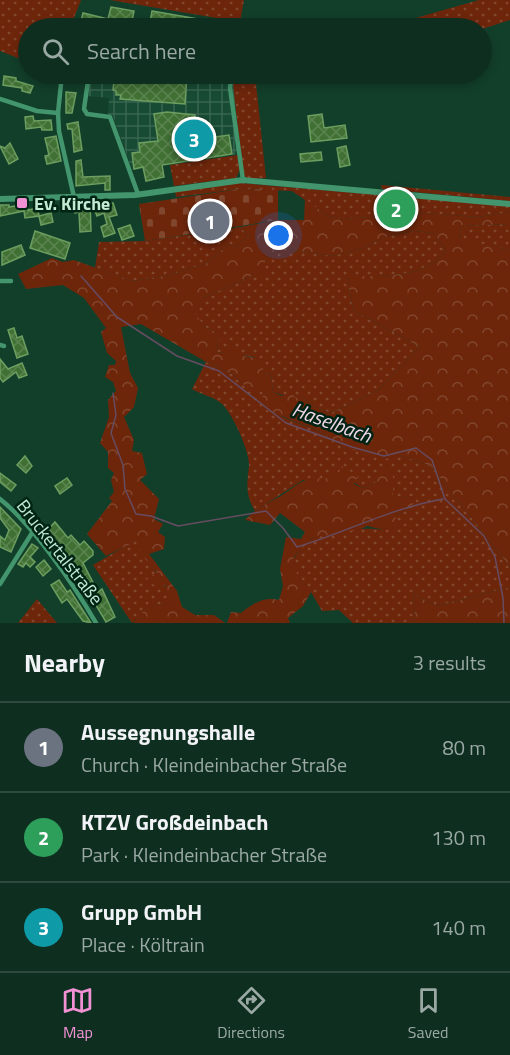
<!DOCTYPE html>
<html lang="en">
<head>
<meta charset="utf-8">
<style>
	:root { --surface:#0e2f20; --page:#173729; --text:#f1f3f6; --muted:#9ba9a5; --line:#2e4a3e; --accent:#f391d5 }
	body { margin:0; font-family:"Titillium Web",sans-serif; background:var(--page); color:var(--text) }
	.you { position:absolute; left:279px; top:236px; width:21px; height:21px; margin:-15px; border:4px solid #fff; border-radius:50%; background:#1a73e8; box-shadow:0 0 0 9px #1a73e833 }
	.badge { display:grid; place-items:center; width:39px; height:39px; border-radius:50%; background:var(--accent); color:#fff; font-size:20px; font-weight:700 }
	.pin { position:absolute; translate:-50% -50%; border:3px solid #fff; box-shadow:0 2px 6px #0006 }
	.list { margin:0; padding:0; list-style:none }
	h2 { display:flex; justify-content:space-between; align-items:center; height:78px; margin:0; padding:0 24px; font-size:26px }
	h2 small { font-size:20px; font-weight:400; color:var(--muted) }
	.list li { display:grid; grid-template-columns:39px 1fr auto; gap:18px; align-items:center; box-sizing:border-box; height:90px; padding:0 24px; border-top:2px solid var(--line) }
	.list b { display:block; font-size:22px; white-space:nowrap }
	.list p { margin:0; font-size:20px; white-space:nowrap; color:var(--muted) }
	.list em { font-size:20px; font-style:normal; color:var(--muted) }
	.icon { flex:none; width:33px; height:33px; fill:none; stroke:currentColor; stroke-width:2; stroke-linecap:round; stroke-linejoin:round }
	.map { position:relative; flex:none; width:510px; height:623px; overflow:hidden }
	.search { position:absolute; background:var(--surface); box-shadow:0 3px 9px #0003; left:18px; right:18px; top:18px; height:66px; display:flex; align-items:center; gap:15px; box-sizing:border-box; padding:0 21px; border-radius:33px; color:var(--muted); font-size:22px }
	.sheet { height:348px; background:var(--surface) }
	nav { display:flex; justify-content:space-around; align-items:center; box-sizing:border-box; height:84px; border-top:2px solid var(--line); background:var(--surface); font-size:16px; color:var(--muted) }
	nav a { display:grid; justify-items:center; gap:3px }
	nav .on { color:var(--accent) }
	.map>svg:first-child { display:block }
</style>
</head>
<body>
<div class="map">
<svg width="510" height="623" viewBox="0 0 510 623">
	<defs>
		<pattern id="industrial-grid" width="8" height="8" patternUnits="userSpaceOnUse" patternTransform="scale(1.5)"><rect width="8" height="8" fill="#184b33"/><path d="M0 4h8M4 0v8" fill="none" stroke="#386550"/></pattern>
		<pattern id="green-dots" width="8" height="8" patternUnits="userSpaceOnUse" patternTransform="scale(1.5)"><rect width="8" height="8" fill="#6e260b"/><path d="M2 2h.1M6 6h.1" fill="none" stroke="#81462e" stroke-width="1.8" stroke-linecap="round"/></pattern>
		<pattern id="forest-crowns" width="20" height="18" patternUnits="userSpaceOnUse" patternTransform="scale(1.5)"><rect width="20" height="18" fill="#6e260b"/><path d="M2 6a3 3 0 1 1 6 0M12 15a3 3 0 1 1 6 0" fill="none" stroke="#81462e"/></pattern>
		<pattern id="cemetery-stones" width="16" height="16" patternUnits="userSpaceOnUse" patternTransform="scale(1.5)"><rect width="16" height="16" fill="#6e260b"/><path d="M2 7V4a2 2 0 0 1 4 0v3zM10 15v-3a2 2 0 0 1 4 0v3z" fill="#81462e"/></pattern>
		<pattern id="building-cross-hatch" width="8" height="8" patternUnits="userSpaceOnUse" patternTransform="scale(1.5)"><rect width="8" height="8" fill="#417034"/><path d="M0 0l8 8M0 8l8-8" fill="none" stroke="#5b8550"/></pattern>
	</defs>
	<rect width="100%" height="100%" fill="#123f2a"/>
	<!-- industrial -->
	<polygon fill="url(#industrial-grid)" points="91,74 237,74 240,154 132,170 113,116 108,115 109,98 87,96"/>
	<!-- green -->
	<g fill="url(#green-dots)">
		<polygon points="0,0 81,0 70,28 28,28 28,62 0,51"/>
		<polygon points="110,0 244,0 240,22"/>
		<polygon points="510,0 510,20 482,29 393,28 398,23 479,0"/>
		<polygon points="255,74 266,178 248,179 243,175 233,83 241,75"/>
		<polygon points="238,155 240,169 236,178 174,186 170,165"/>
		<polygon points="240,183 510,206 510,212 478,217 426,213 343,219 328,216 292,191 240,189 176,197 175,191"/>
		<polygon points="381,185 510,197 510,201 382,189"/>
		<polygon points="510,224 510,250 459,240 461,226"/>
		<polygon points="240,227 249,237 241,241 237,247 229,244 207,263 170,275 132,281 95,268 99,242 145,241"/>
		<path d="M414,231L434,233L446,251C424,279 380,276 347,276L353,310L420,347L377,391L331,413L313,406L302,397L296,399L273,392L271,374L263,373L254,357L217,352L218,341L222,336L205,327L193,312L205,297L254,275L265,259L282,248L332,256L361,249L385,237Z"/>
		<path d="M206,362L234,375L241,383L266,393L282,417L323,433L343,447L399,455L431,466L510,567V587L437,606L413,594L415,617L412,623H353L339,610L322,611L311,592L295,579L293,559C299,553 306,541 313,538C325,530 370,527 383,530L396,515L410,508L411,496L393,498L391,482L380,475L374,484L362,488L339,472L325,480H303L255,511C245,494 247,484 249,466C250,452 232,412 221,403C214,397 200,394 192,389Z"/>
		<path d="M136,540L173,599L169,604C152,603 142,612 132,623L93,565Z"/>
		<polygon points="37,599 57,623 18,623"/>
	</g>
	<!-- forest -->
	<g fill="url(#forest-crowns)" fill-rule="evenodd">
		<path d="M305,199L328,216L343,219L426,213L478,217L510,212V224L461,226L459,239L510,250V567L431,466L399,455L386,459L343,447L323,433L264,409L260,399L266,393L253,390L241,383L234,375L206,362L141,324L121,327L130,373L138,388L134,407L124,417L134,440L132,451L142,453L147,474L140,480L159,499L154,519L163,524L158,532L165,537L164,549L149,554L177,591L182,607L195,615H214L225,623H133C141,610 154,603 169,604L172,599L165,591L166,586L161,583L154,585L146,580L157,572L145,559L136,541L106,556L87,534L112,501L109,498L114,492L111,480L114,473L108,468V452L100,443L109,417L108,400L116,391L113,382L105,377L109,365H115L116,361L107,353L101,332L106,328L84,298L63,285L26,289L18,274L52,258L63,262L74,260L132,281L170,275L207,263L229,244L237,247L241,241L249,237L240,227L278,220H304ZM414,231L434,233L446,251C424,279 380,276 347,276L353,310L420,347L377,391L331,413L313,406L302,397L296,398L290,392L282,396L273,392L271,374L263,373L262,359L244,356L235,345L225,353L217,352L218,341L223,336L205,327L194,312L205,297L254,275L265,276V259L282,248L332,256L361,249L385,237Z"/>
		<path d="M386,465L393,475V497L411,496L416,500L410,508L396,515L394,528L384,530L367,526L359,530L312,538L293,558L298,565L296,579H302L311,592L303,606L288,618L290,623H227L231,612L241,613C252,604 264,596 279,600L283,586L280,569L286,537L301,539L305,532L280,513L270,525L245,520C255,510 264,505 277,498C293,490 306,472 325,480L329,472H339L342,466L358,476L354,484L362,488L374,484Z"/>
		<polygon points="510,587 510,623 412,623 415,617 413,594 437,606"/>
	</g>
	<!-- cemetery -->
	<polygon fill="url(#cemetery-stones)" points="240,189 278,190 278,220 145,241 139,204"/>
	<g fill="none" stroke-linecap="round" stroke-linejoin="round">
		<!-- stream -->
		<g stroke="#654c61" stroke-width="1.5">
			<polyline points="81,276 117,317 177,356 219,371 286,423 352,447 384,456 416,448 432,460 445,499 484,536 495,557 503,598 504,623"/>
			<path d="M113,393L116,415L111,433L123,465L125,489L136,514L151,516L178,526L266,511L283,528L297,547C346,532 392,508 443,499"/>
		</g>
	</g>
	<!-- building -->
	<g fill="url(#building-cross-hatch)" stroke="#6c9e60" stroke-width="1.5">
		<polygon points="111,7 134,11 132,21 123,21 121,28 108,28 81,21 83,13 108,19"/>
		<polygon points="152,11 238,26 238,28 196,28 175,25 174,28 149,28"/>
		<polygon points="102,74 163,78 164,74 187,74 185,104 120,99 121,95 116,95 116,91 113,90 114,81 101,80"/>
		<polygon points="4,76 16,78 16,81 33,86 30,93 22,91 22,88 3,85"/>
		<polygon points="66,92 76,93 72,113 66,113"/>
		<polygon points="167,112 195,115 193,134 207,132 208,138 229,135 232,154 162,165 164,177 146,181 143,167 134,169 132,153 140,152 139,143 158,141 154,114"/>
		<polygon points="322,114 324,128 345,125 347,138 311,142 308,116"/>
		<polygon points="33,116 34,121 51,120 52,130 42,130 41,127 26,129 25,117"/>
		<polygon points="78,122 82,150 74,152 72,129 68,129 67,124"/>
		<polygon points="56,136 61,161 47,164 45,156 49,155 45,138"/>
		<polygon points="10,143 18,159 9,164 0,146 5,148"/>
		<polygon points="346,146 350,165 340,167 337,148"/>
		<polygon points="321,152 322,160 301,162 300,154"/>
		<polygon points="81,160 83,177 110,176 110,190 105,190 105,183 76,186 76,161"/>
		<polygon points="90,202 91,231 80,232 79,212 75,213 74,203"/>
		<polygon points="101,203 113,203 117,215 109,217 115,233 104,237 101,227 107,224 104,213 97,216 93,206"/>
		<polygon points="27,204 28,210 38,208 39,216 25,218 24,211 0,216 0,205 9,205 9,207"/>
		<polygon points="51,213 53,222 41,225 39,216"/>
		<polygon points="216,214 217,226 205,227 203,216"/>
		<polygon points="130,225 134,236 122,240 118,229"/>
		<polygon points="35,231 70,243 65,259 30,248"/>
		<polygon points="21,245 25,255 2,265 2,252"/>
		<polygon points="14,328 17,338 22,336 28,354 17,358 8,330"/>
		<polygon points="0,359 8,369 22,363 27,375 19,378 16,372 3,382 0,378"/>
		<polygon points="25,456 32,466 26,473 17,465"/>
		<polygon points="0,473 16,485 11,491 0,482"/>
		<polygon points="67,478 72,485 60,494 55,486"/>
		<polygon points="0,507 21,529 11,552 0,547 0,536 5,540 9,530 0,518"/>
		<polygon points="55,522 68,538 71,535 80,545 84,541 93,551 93,555 83,563 98,592 102,589 115,617 106,622 90,595 86,598 82,591 89,586 82,575 74,565 70,568 59,550 42,536"/>
		<polygon points="32,544 38,548 30,557 35,562 30,567 26,563 23,567 18,564"/>
		<polygon points="44,560 51,569 43,576 36,567"/>
		<polygon points="59,580 67,592 70,590 91,623 83,621 67,599 62,603 51,585"/>
	</g>
	<g fill="none" stroke-linecap="round" stroke-linejoin="round">
		<!-- minor -->
		<g stroke="#42956c" stroke-width="4.5">
			<polyline points="62,74 58,113 59,131 74,197"/>
			<polyline points="89,74 84,109 87,114 110,117 138,194"/>
			<polyline points="238,74 231,79 230,88 243,180"/>
			<polyline points="0,99 37,111 58,113"/>
			<polyline points="0,281 11,281"/>
			<polyline points="0,345 4,346"/>
			<path d="M0,499C33,525 74,585 96,623"/>
			<polyline points="0,584 32,533"/>
		</g>
		<!-- tertiary -->
		<polyline stroke="#42956c" stroke-width="6" points="0,199 135,195 243,180 510,204"/>
	</g>
	<!-- markers -->
	<rect fill="#f391d5" stroke="#002414" stroke-width="2" x="16" y="197" width="12" height="12" rx="3"/>
	<g text-anchor="middle" dominant-baseline="central" stroke-width="5" stroke-linejoin="round" paint-order="stroke">
		<!-- poi labels -->
		<g font-size="18" font-weight="bold" fill="#c3ead3" stroke="#002414" text-anchor="start">
			<text x="34" y="203">Ev. Kirche</text>
		</g>
		<!-- street labels -->
		<g font-size="18" fill="#c3ead3" stroke="#002414">
			<text transform="translate(60 552) rotate(52)">Bruckertalstraße</text>
		</g>
		<!-- water labels -->
		<g font-size="20" font-style="italic" fill="#f2d7e8" stroke="#002414">
			<text transform="translate(332 422) rotate(20)">Haselbach</text>
		</g>
	</g>
</svg>
<div class="you"></div>
<div class="pin badge" style="left:210px;top:221px;background:#6b7280">1</div>
<div class="pin badge" style="left:396px;top:209px;background:#2e9e5b">2</div>
<div class="pin badge" style="left:194px;top:139px;background:#0f9aa8">3</div>
<div class="search"><svg class="icon" aria-label="search" viewBox="0 0 24 24"><circle cx="10" cy="10" r="6"/><path d="M15 15l6 6"/></svg>Search here</div>
</div>
<section class="sheet">
<h2>Nearby<small>3 results</small></h2>
<ul class="list">
<li><span class="badge" style="background:#6b7280">1</span><div><b>Aussegnungshalle</b><p>Church · Kleindeinbacher Straße</p></div><em>80 m</em></li>
<li><span class="badge" style="background:#2e9e5b">2</span><div><b>KTZV Großdeinbach</b><p>Park · Kleindeinbacher Straße</p></div><em>130 m</em></li>
<li><span class="badge" style="background:#0f9aa8">3</span><div><b>Grupp GmbH</b><p>Place · Költrain</p></div><em>140 m</em></li>
</ul>
</section>
<nav>
<a class="on"><svg class="icon" aria-label="map" viewBox="0 0 24 24"><path d="M3 6l6-2 6 2 6-2v14l-6 2-6-2-6 2zM9 4v14M15 6v14"/></svg>Map</a>
<a><svg class="icon" aria-label="directions" viewBox="0 0 24 24"><path d="M12 3l9 9-9 9-9-9zM9 14v-3h6M13 9l2 2-2 2"/></svg>Directions</a>
<a><svg class="icon" aria-label="saved" viewBox="0 0 24 24"><path d="M7 4h10v16l-5-4-5 4z"/></svg>Saved</a>
</nav>
</body>
</html>
